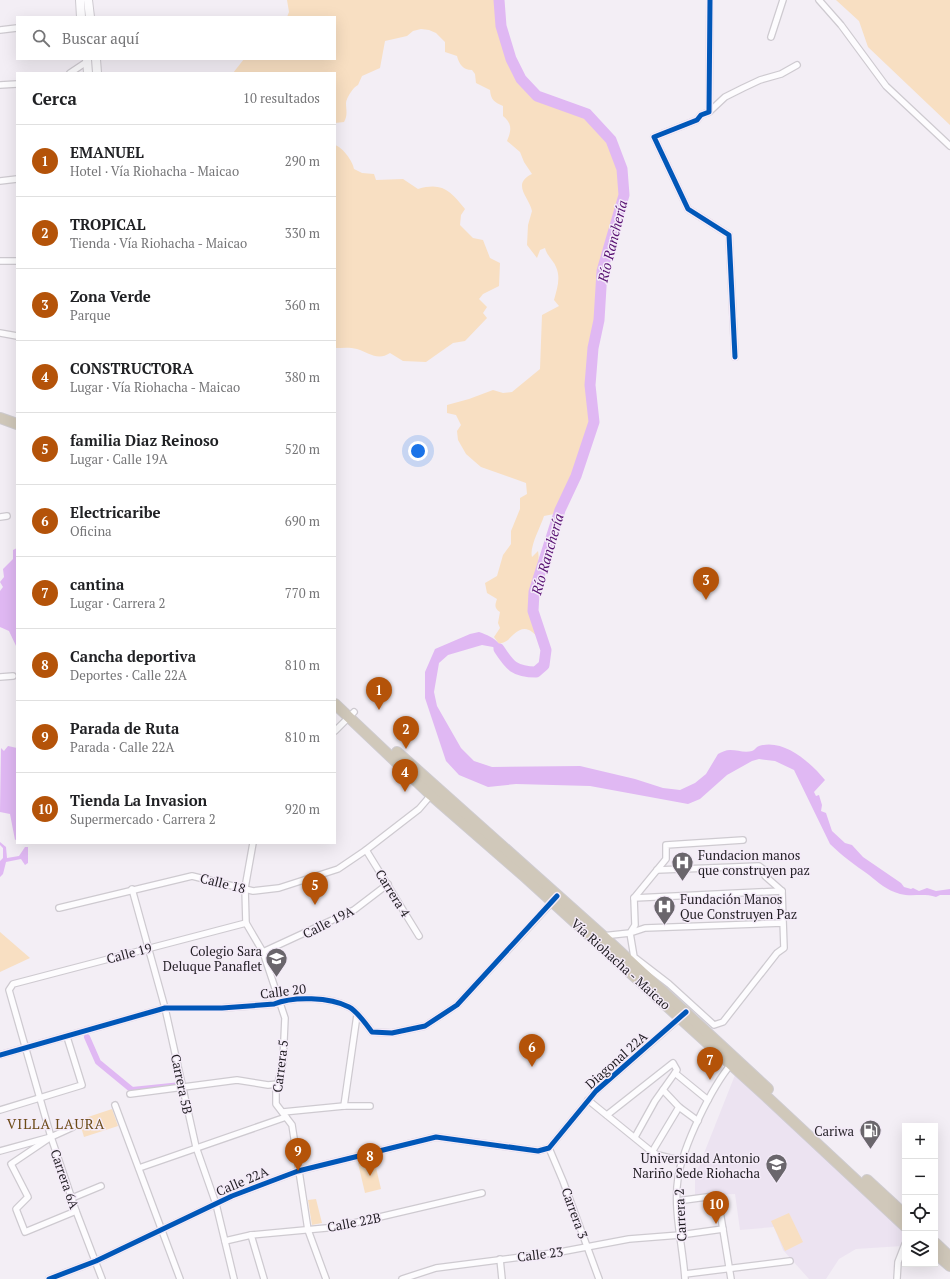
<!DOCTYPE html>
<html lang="es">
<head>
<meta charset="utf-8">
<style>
	:root { --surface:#fff; --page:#f2f2f2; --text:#202124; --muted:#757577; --line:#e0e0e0; --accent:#b45309 }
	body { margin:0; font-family:"PT Serif",serif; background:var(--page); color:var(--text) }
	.controls { position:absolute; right:12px; bottom:12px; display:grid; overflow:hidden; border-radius:0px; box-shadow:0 4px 16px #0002 }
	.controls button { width:36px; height:36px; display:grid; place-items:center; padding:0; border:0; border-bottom:1px solid var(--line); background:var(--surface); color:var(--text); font:20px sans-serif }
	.you { position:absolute; left:418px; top:451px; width:14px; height:14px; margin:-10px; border:3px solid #fff; border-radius:50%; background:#1a73e8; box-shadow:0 0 0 6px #1a73e833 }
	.badge { display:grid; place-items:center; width:26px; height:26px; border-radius:50%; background:var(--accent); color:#fff; font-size:13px; font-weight:700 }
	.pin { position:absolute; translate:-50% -33px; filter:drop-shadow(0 1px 2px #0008) }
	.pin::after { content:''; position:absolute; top:21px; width:14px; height:12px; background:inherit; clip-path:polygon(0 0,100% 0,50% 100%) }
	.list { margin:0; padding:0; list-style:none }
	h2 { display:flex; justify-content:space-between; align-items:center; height:52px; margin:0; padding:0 16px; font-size:17px }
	h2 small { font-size:13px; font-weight:400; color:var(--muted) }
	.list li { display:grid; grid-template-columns:26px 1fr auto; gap:12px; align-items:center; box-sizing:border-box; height:72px; padding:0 16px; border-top:1px solid var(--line) }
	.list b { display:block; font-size:15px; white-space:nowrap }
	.list p { margin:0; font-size:13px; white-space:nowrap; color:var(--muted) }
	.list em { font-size:13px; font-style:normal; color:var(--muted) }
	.icon { flex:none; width:22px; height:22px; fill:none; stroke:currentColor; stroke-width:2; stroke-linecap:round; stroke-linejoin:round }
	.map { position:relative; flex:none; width:950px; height:1279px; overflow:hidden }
	.search { position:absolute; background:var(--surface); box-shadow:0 4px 16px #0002; left:16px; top:16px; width:320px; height:44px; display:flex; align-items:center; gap:10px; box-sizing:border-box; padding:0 14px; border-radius:0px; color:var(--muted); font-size:15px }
	.panel { position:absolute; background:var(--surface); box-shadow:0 4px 16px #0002; left:16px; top:72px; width:320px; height:772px; border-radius:0px }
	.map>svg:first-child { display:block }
</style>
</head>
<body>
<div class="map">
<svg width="950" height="1279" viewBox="0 0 950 1279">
	<rect width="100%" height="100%" fill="#f3eef5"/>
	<!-- built -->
	<polygon fill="#ece3f1" points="735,1075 905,1228 905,1241 902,1246 856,1249 839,1259 826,1279 809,1279 783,1250 774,1227 740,1230 735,1194 695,1196 695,1176"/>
	<!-- green -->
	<g fill="#f8dfc2">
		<path d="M287,0H499L501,26L511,59L521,79L538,96L587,114L611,140L622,169L624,195L602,271L599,320L593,348L591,383L594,422L576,476L560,510L554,514L544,516C541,526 529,547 532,557L538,551C542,571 524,588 531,605H534V612L543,636L540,637C536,636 533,632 529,630C520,626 513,635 508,640C506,642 501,643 499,644L494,637L500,628L498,623L500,612C494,608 495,605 497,599L487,593L485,583L497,576L503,555L511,544V531L520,509V498L527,494L526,483L481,467L474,461L466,454L458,440L457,431L461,425L456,415L447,413V405L469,399L493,390L503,393L512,392L540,369L542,315L559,306L554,300C557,289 561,278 556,267C554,261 547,256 545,248L540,250L537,258L527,245L528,225L532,211C529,197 511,184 532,174L524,162L520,152L507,141C511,131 513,124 503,116V106C494,102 491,100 490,90L476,83L475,74L472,70C463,70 459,64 457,56L445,52V42L436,33L429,30L421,29L413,31L407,36L385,41L380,68L362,76L358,85C353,87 346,99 346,103C346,110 348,115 344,122L335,123V73H233L244,59H335V17H287L289,12Z"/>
		<polygon points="836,0 950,0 950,125 868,47 859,21"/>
		<path d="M335,145C342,147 353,161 354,169L362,173L374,174L376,180L403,179L418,189C443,182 450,191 465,209L461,215L460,225L473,238L483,240L490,258L500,263L499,286L483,294L479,299L487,307L483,313L487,318L465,341L453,343L426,362L403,361L390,353C378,361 369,353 357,349C350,347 342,348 335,348Z"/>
		<polygon points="0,932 30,958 0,972"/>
		<polygon points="112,1109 118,1126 84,1137 79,1120"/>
		<polygon points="374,1159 381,1189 365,1193 358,1163"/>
		<polygon points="316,1199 322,1223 312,1225 308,1200"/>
		<polygon points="789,1213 803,1242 785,1251 771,1221"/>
	</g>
	<!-- water -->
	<g fill="#e0b8f3">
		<polygon points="17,548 17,648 9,631 0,627 0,591 3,587 0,582 4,577 3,569 13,559 13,550"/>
		<path d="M479,632C496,638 502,643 507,661L493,647L482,645L448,655L439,663L434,692L437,706L461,748L474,761L492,767L580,766L635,779L663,788L680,790L695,783L706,774L718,754C722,752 726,750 730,750C738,750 744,753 752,751C755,750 756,747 759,746C784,738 811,763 825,780L814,792L816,796L819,795L822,805L821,811L826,813L832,831L845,843L852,845L863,857L901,883L904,887L911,889L913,888L919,891L927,888L936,891L950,889V895H940L936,897C924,893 911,897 900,894C886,890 879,883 869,875C855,865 842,856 830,844L794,770L775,761L759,759L752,761L727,775L700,799L688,804L590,786L516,784L488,787L459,775L446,761L425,698V672L435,649L470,634Z"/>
		<polygon points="8,746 17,748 17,839 15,840 10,814 0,812 1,748 4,751"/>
		<polygon points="0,842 6,847 7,858 19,856 25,847 28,847 28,863 25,865 21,859 6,862 3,874 0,877 0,861 3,858 3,848 0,845"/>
	</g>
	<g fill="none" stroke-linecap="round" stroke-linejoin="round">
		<!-- canal -->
		<polyline stroke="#e0b8f3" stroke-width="6" points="87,1037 98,1062 132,1090 181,1085"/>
		<!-- river -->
		<path stroke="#e0b8f3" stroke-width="11" d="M499,0L501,26L511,59L521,79L537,96L587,114L611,140L622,169L624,195L602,271L599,320L593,348L590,385L594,422L576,476L560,510L534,592L533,611L546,650L544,665L536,672C515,672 510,666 499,649"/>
		<defs>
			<g id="street">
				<polyline points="710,0 709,112 701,115 697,120 654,137 688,209 729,235 735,357"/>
				<polyline points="819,0 841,25 886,86 950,146"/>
				<polyline points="0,30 17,28"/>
				<polyline points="771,37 783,0"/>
				<polyline points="70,73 88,61"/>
				<polyline points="0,85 17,84"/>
				<polyline points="709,112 725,97 743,88 760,80 781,74 797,65"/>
				<polyline points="0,181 17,179"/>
				<polyline points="0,261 17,261"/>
				<polyline points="0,333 17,336"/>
				<polyline points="0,517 7,516"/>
				<polyline points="0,677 13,676"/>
				<polyline points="335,731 354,712"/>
				<polyline points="253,843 245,888 246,923 263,952 285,1018 283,1062 276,1092 276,1104 292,1125 308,1230 326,1279"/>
				<polyline points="366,850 419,936"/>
				<polyline points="657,870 759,866 763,869 765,876 782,891 784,948 777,953 723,1022 714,1025 669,984 634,957 630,933 645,928 783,923"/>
				<polyline points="132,889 165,1008 196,1147 216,1204 234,1279"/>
				<polyline points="634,898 782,891"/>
				<polyline points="59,908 192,876 253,891 279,888 338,869 366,850 419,809 431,795"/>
				<polyline points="602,936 630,933 635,925 634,898 666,859 666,845 743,840"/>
				<polyline points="263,952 354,910 388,884"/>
				<path d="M0,1055L165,1008H222L274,1004C293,996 330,997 349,1007C357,1011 366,1024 372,1032L392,1033L425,1026L457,1005L553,901"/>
				<polyline points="675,1073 708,1100"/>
				<polyline points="663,1090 679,1107 698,1121"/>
				<polyline points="130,1094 237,1080 268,1085 278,1084"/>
				<polyline points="588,1100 652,1152 658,1155 682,1161"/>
				<polyline points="115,1105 180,1279"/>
				<polyline points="344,1106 357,1015"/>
				<polyline points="0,1110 82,1085 67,1037"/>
				<polyline points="283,1112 344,1106 370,1106"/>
				<polyline points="607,1115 673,1063 677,1070 655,1101 635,1137"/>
				<polyline points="51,1137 11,1164 28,1197 16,1209 25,1232 76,1211"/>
				<polyline points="549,1148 563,1181 599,1279"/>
				<polyline points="0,1151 51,1137 73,1127"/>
				<polyline points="652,1152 679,1107"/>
				<polyline points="139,1168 286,1117"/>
				<polyline points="72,1198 101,1186"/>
				<polyline points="677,1201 714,1196 718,1199 731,1279"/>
				<polyline points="251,1235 264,1279"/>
				<polyline points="225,1241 251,1235 337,1227 482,1193"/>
				<polyline points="500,1259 502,1279"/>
				<polyline points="685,1274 790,1261"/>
				<polyline points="49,1279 96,1261 232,1196 298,1171 436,1137 538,1151 549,1148 596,1091 681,1017"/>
				<polyline points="102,1279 76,1211 51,1137 9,990 13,984 246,923"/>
				<polyline points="402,1279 436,1268 560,1252 629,1239 680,1235 723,1229"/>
				<path d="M685,1279C683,1247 673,1210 678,1178C683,1146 711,1088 732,1063"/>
				<polyline points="897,1279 898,1262 905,1244"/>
			</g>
			<g id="secondary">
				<polyline points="80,0 81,17"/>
				<polyline points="88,0 90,17"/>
				<polyline points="87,59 88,73"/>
				<polyline points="96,59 97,73"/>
			</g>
			<g id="highway">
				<polyline points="0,418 17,424"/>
				<polyline points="335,704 431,795 524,876 769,1099 905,1226"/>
				<polyline points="397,752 603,936 768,1089"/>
				<polyline points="867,1180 905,1215"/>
				<polyline points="935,1243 950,1257"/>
				<polyline points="935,1253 950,1266"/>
			</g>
		</defs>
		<!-- street casing -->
		<use href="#street" stroke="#cecad0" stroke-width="8"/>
		<!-- secondary casing -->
		<use href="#secondary" stroke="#cecad0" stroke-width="10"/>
		<!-- highway casing -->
		<use href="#highway" stroke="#cecbcf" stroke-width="12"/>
		<!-- street -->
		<use href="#street" stroke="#fdfcfe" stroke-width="5.5"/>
		<!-- secondary -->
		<use href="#secondary" stroke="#fdfcfe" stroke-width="8"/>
		<!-- highway -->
		<use href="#highway" stroke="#d0c8ba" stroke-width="10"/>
		<defs>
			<g id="cycleway">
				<polyline points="710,0 709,112 701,115 697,120 654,137 688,209 729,235 735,357"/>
				<path d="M0,1055L165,1008H222L274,1004C293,996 330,997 349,1007C357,1011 366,1024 372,1032L392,1033L425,1026L457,1005L557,896"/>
				<polyline points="49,1279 96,1261 232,1196 298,1171 436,1137 538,1151 549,1148 596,1091 686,1012"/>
			</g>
		</defs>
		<!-- cycleway casing -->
		<use href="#cycleway" stroke="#f4ebf8" stroke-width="8"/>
		<!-- cycleway -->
		<use href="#cycleway" stroke="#0057b8" stroke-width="5"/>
	</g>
	<!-- icons -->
	<defs>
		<symbol id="hospital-pin" viewBox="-11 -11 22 30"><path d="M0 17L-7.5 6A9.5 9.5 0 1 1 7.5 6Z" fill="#6a666c" stroke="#f4ebf8"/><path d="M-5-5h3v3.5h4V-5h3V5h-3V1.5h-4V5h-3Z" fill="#fff"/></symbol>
		<symbol id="school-pin" viewBox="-11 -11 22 30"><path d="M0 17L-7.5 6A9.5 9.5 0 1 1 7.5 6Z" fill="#6a666c" stroke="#f4ebf8"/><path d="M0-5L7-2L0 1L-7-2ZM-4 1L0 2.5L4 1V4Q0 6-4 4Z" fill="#fff"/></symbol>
		<symbol id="fuel-pin" viewBox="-11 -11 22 30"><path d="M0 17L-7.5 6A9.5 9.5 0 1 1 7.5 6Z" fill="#6a666c" stroke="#f4ebf8"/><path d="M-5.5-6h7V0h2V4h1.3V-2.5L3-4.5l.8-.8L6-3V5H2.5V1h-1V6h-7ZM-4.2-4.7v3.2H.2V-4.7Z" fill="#fff"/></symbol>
		<symbol id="university-pin" viewBox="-11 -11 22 30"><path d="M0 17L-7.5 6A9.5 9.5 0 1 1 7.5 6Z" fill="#6a666c" stroke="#f4ebf8"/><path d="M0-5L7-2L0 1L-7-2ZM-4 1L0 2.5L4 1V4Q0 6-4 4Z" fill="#fff"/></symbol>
	</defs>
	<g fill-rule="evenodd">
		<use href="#hospital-pin" x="670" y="850" width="25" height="34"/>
		<use href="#hospital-pin" x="652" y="894" width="25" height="34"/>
		<use href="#school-pin" x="264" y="946" width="25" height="34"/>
		<use href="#fuel-pin" x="858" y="1118" width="25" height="34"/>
		<use href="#university-pin" x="764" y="1152" width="25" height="34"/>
	</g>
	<g text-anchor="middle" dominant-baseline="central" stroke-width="3" stroke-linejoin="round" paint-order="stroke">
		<!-- poi labels -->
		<g font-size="13" fill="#201d22" stroke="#f4ebf8" text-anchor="end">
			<text x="698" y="855" text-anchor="start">Fundacion manos<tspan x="698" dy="15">que construyen paz</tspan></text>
			<text x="680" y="899" text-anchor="start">Fundación Manos<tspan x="680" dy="15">Que Construyen Paz</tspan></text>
			<text x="262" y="951">Colegio Sara<tspan x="262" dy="15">Deluque Panaflet</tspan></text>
			<text x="854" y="1131">Cariwa</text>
			<text x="760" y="1158">Universidad Antonio<tspan x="760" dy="15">Nariño Sede Riohacha</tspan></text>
		</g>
		<!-- street labels -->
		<g font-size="13" fill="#201d22" stroke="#f4ebf8">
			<text transform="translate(223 883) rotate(14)">Calle 18</text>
			<text transform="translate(393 893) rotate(58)">Carrera 4</text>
			<text transform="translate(328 922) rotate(-27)">Calle 19A</text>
			<text transform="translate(129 953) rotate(-15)">Calle 19</text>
			<text transform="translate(621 964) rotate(42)">Vía Riohacha - Maicao</text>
			<text transform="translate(283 991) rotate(-7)">Calle 20</text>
			<text transform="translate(616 1060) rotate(-42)">Diagonal 22A</text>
			<text transform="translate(280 1066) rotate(-83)">Carrera 5</text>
			<text transform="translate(182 1084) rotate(78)">Carrera 5B</text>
			<text transform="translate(65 1179) rotate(71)">Carrera 6A</text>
			<text transform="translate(242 1181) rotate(-23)">Calle 22A</text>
			<text transform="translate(575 1213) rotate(70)">Carrera 3</text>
			<text transform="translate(680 1215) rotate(-93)">Carrera 2</text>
			<text transform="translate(354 1222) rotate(-11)">Calle 22B</text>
			<text transform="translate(540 1254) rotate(-7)">Calle 23</text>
		</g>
		<!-- water labels -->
		<g font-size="14" font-style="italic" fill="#581272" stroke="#f4ebf8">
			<text transform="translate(612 241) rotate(-76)">Río Ranchería</text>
			<text transform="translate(547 554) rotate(-74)">Río Ranchería</text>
		</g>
		<!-- neighbourhood labels -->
		<g font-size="14" letter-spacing="1" fill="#6c4b17" stroke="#f4ebf8">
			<text x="56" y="1123">VILLA LAURA</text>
		</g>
	</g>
</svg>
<div class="controls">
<button>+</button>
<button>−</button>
<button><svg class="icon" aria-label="locate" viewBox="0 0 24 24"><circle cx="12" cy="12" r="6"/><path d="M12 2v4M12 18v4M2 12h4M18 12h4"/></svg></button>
<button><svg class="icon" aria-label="layers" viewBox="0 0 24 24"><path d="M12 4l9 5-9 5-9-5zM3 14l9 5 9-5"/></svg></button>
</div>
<div class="you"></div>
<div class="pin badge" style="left:379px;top:710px">1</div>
<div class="pin badge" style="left:406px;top:749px">2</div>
<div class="pin badge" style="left:706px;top:600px">3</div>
<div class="pin badge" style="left:405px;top:792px">4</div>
<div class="pin badge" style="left:315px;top:905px">5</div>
<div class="pin badge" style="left:532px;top:1067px">6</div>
<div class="pin badge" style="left:710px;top:1080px">7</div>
<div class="pin badge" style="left:370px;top:1176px">8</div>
<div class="pin badge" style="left:298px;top:1171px">9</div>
<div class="pin badge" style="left:716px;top:1224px">10</div>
<div class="search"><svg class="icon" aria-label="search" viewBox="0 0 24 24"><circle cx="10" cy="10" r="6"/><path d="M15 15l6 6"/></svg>Buscar aquí</div>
<section class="panel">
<h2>Cerca<small>10 resultados</small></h2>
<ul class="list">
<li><span class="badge">1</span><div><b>EMANUEL</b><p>Hotel · Vía Riohacha - Maicao</p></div><em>290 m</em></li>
<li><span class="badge">2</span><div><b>TROPICAL</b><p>Tienda · Vía Riohacha - Maicao</p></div><em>330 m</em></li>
<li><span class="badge">3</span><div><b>Zona Verde</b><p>Parque</p></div><em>360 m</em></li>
<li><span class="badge">4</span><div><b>CONSTRUCTORA</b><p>Lugar · Vía Riohacha - Maicao</p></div><em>380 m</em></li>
<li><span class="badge">5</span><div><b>familia Diaz Reinoso</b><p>Lugar · Calle 19A</p></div><em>520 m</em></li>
<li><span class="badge">6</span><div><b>Electricaribe</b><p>Oficina</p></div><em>690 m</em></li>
<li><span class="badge">7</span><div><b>cantina</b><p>Lugar · Carrera 2</p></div><em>770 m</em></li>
<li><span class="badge">8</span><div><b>Cancha deportiva</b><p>Deportes · Calle 22A</p></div><em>810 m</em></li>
<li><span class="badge">9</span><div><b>Parada de Ruta</b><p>Parada · Calle 22A</p></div><em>810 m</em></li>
<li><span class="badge">10</span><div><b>Tienda La Invasion</b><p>Supermercado · Carrera 2</p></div><em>920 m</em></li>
</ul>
</section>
</div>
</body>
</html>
